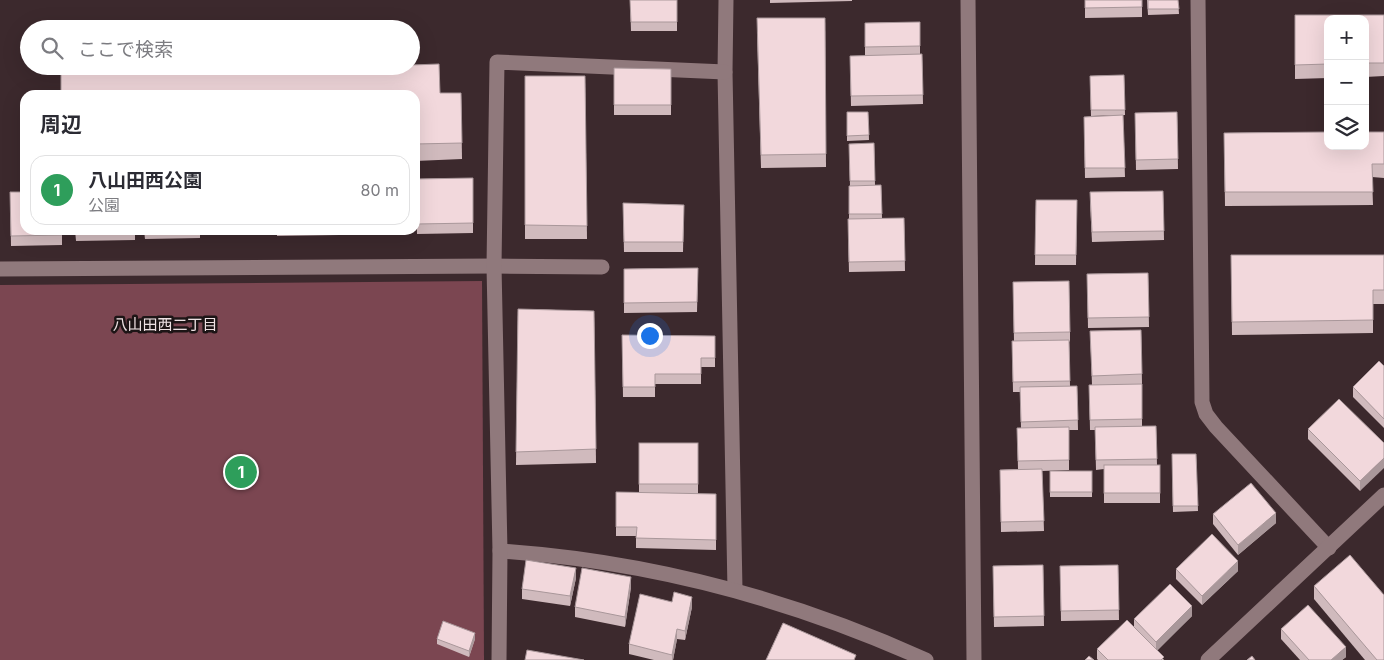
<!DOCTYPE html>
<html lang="ja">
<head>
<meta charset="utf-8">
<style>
	:root { --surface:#fff; --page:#f2f2f3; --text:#2b2b33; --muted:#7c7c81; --line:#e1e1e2; --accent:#b45309 }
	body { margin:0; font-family:Inter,"Noto Sans JP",sans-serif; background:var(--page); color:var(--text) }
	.controls { position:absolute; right:15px; top:15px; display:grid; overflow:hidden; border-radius:10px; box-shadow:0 5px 20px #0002 }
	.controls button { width:45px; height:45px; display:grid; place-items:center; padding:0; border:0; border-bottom:1px solid var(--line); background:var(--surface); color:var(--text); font:25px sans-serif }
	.you { position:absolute; left:649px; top:335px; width:18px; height:18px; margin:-12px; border:4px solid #fff; border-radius:50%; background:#1a73e8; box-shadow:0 0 0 8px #1a73e833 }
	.badge { display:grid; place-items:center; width:32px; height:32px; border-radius:50%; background:var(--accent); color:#fff; font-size:16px; font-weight:700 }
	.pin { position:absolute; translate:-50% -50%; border:2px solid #fff; box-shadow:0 1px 5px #0006 }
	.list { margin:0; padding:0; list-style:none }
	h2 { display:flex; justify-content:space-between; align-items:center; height:65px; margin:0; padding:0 20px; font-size:21px }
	h2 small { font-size:16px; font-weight:400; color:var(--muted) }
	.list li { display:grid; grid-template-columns:32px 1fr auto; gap:15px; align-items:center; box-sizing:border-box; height:70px; margin:0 10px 10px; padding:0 10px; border:1px solid var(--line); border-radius:15px }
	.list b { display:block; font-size:19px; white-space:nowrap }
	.list p { margin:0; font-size:16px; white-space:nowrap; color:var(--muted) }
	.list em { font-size:16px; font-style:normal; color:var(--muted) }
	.icon { flex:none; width:28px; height:28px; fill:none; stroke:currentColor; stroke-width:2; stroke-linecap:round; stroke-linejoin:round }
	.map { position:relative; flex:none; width:1384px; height:660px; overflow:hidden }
	.search { position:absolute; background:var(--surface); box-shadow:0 5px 20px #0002; left:20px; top:20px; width:400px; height:55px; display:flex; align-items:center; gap:12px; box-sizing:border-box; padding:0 18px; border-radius:28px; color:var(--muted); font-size:19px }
	.panel { position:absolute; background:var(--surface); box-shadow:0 5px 20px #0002; left:20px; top:90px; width:400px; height:145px; border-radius:15px }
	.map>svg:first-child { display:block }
</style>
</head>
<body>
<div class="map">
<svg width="1384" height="660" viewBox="0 0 1384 660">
	<rect width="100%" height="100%" fill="#3c292d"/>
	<!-- green -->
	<polygon fill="#7b4651" points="482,281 484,660 0,660 0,285"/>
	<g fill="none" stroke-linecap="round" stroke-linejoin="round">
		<!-- street -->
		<g stroke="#90797c" stroke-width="15">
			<polyline points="726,0 725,72 735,590"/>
			<polyline points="968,0 974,660"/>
			<polyline points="1198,0 1202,402 1206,414 1216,427 1329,548"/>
			<polyline points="0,269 494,266 602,267"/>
			<path d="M500,551C648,561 791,599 926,660"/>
			<polyline points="499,660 500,551 494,266 497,62 725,72"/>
			<polyline points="1208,660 1384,495"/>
		</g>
	</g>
	<!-- wall -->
	<g fill="#d0babd">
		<polygon points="630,0 677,0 677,31 631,31"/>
		<polygon points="770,0 852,0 852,1 770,3"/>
		<polygon points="1085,0 1142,0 1142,17 1085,18"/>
		<polygon points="1147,0 1178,0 1179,14 1148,15"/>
		<polygon points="1295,15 1384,15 1384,76 1365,77 1365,19 1328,19 1328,78 1295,79"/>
		<polygon points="825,18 826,167 761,168 757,32"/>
		<polygon points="920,22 920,54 922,54 923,104 851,106 850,56 865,56 865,23"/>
		<polygon points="614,68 671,69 671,115 614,115"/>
		<polygon points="1124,75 1125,115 1091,116 1090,76"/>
		<polygon points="525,76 585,76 587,239 525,239"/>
		<polygon points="440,93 461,93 462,159 415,161 415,95"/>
		<polygon points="847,112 868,112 869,140 847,141"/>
		<polygon points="1177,112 1178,169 1136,170 1135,113"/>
		<polygon points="1123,115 1125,177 1085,178 1084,117"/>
		<polygon points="1384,132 1384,178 1372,177 1373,205 1225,206 1224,133"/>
		<polygon points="874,143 875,185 881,185 882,218 904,218 905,271 849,272 848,229 849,219 849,186 850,186 849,144"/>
		<polygon points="473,178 473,233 417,234 416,179"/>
		<polygon points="1163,191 1164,240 1092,242 1090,202"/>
		<polygon points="10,192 62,230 62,245 11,246"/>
		<polygon points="1036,200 1077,200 1076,265 1035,265"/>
		<polygon points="623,203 684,205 683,252 624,252"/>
		<polygon points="75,230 135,230 135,240 76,241"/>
		<polygon points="144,230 200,230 200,238 145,239"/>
		<polygon points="213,230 266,230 266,232 213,233"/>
		<polygon points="277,230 339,230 339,235 277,236"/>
		<polygon points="347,230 405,230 405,234 347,235"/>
		<polygon points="1231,255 1384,255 1384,304 1373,304 1373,333 1232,335"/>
		<polygon points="698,268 697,312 624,313 624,269"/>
		<polygon points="1148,273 1149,327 1088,328 1087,274"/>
		<polygon points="1013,282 1070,332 1070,341 1069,342 1070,386 1077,386 1078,430 1069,430 1069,470 1042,471 1044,531 1001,532 1000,470 1018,469 1017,428 1021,428 1020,392 1013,392 1012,341 1014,341"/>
		<polygon points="518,309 594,311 596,463 516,465"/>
		<polygon points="1141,330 1142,384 1117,384 1142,384 1142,426 1156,426 1157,465 1160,465 1160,503 1104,503 1104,469 1096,470 1095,430 1090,430 1089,385 1092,385 1090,331"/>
		<polygon points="622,335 715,336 715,367 701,367 701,384 655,384 655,397 623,397"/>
		<polygon points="1384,366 1384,428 1353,397 1353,387"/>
		<polygon points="1308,429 1384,443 1360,491 1308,439"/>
		<polygon points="639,443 698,443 698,494 716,494 716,550 636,548 636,536 616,536 616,492 639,492"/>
		<polygon points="1172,454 1196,454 1198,511 1173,512"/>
		<rect x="1050" y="471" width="42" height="26"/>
		<polygon points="1213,514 1276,523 1238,555 1213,524"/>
		<polygon points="1043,565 1044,626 994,627 993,566"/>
		<polygon points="1118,565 1119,620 1061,621 1060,566"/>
		<polygon points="1176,569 1238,571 1202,605 1176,579"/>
		<polygon points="576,578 570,606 522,599 522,589"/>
		<polygon points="1314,586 1384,660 1365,660 1314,599"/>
		<polygon points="631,587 625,627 575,617 575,607"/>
		<polygon points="692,607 685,640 677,639 673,660 654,660 629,654 629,644"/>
		<polygon points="1192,616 1157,650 1164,660 1098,660 1097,659 1097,649 1134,627 1134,619"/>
		<polygon points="1281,629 1346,657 1342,660 1300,660 1281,639"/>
		<polygon points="437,639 475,639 469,657 437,644"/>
	</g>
	<!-- shaded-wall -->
	<g fill="#a9979a">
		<polygon points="1384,458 1384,468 1360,491 1360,481"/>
		<polygon points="1276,513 1276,523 1238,555 1238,545"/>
		<polygon points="1238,561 1238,571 1202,605 1202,596"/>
		<polygon points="576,568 576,578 570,606 570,596"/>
		<polygon points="631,577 631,587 625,627 625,617"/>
		<polygon points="692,597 692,607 685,640 685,631"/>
		<polygon points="1192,606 1192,616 1156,652 1156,642"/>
		<polygon points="677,629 677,639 673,660 672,660 672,655"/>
		<polygon points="475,633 475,639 469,657 469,651"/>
		<polygon points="1346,647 1346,657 1342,660 1331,660"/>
	</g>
	<!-- building -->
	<g fill="#f2d8dc" stroke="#a9979a">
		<polygon points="630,0 677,0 677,22 631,22"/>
		<polygon points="1085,0 1142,0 1142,7 1085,8"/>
		<polygon points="1148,0 1178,0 1179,9 1148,9"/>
		<polygon points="1295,15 1384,15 1384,63 1365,63 1365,19 1328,19 1328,64 1295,65"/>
		<polygon points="757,18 825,18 826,154 761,155"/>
		<polygon points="920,22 920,46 865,47 865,23"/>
		<polygon points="922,54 923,95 851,96 850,56"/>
		<polygon points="439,64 440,93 461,93 462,143 415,144 415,95 61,95 61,73 347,66 411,66 411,65"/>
		<polygon points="614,68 671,69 671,105 614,105"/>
		<polygon points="1124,75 1125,110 1091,110 1090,76"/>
		<polygon points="525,76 585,76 587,226 525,225"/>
		<polygon points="847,112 868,112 869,135 847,136"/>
		<polygon points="1177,112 1178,159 1136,160 1135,113"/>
		<polygon points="1123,115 1125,168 1085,168 1084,117"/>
		<polygon points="1328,132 1328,146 1365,146 1365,132 1384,132 1384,164 1372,164 1373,192 1225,192 1224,133"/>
		<polygon points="874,143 875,181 850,181 849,144"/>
		<polygon points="473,178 473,223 417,224 416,179"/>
		<polygon points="881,185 882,214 849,214 849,186"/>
		<polygon points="1163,191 1164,231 1092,232 1090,192"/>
		<polygon points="10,192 25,192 25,230 62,230 62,235 11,236"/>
		<polygon points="1036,200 1077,200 1076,255 1035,255"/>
		<polygon points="623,203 684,205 683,242 624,242"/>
		<polygon points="904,218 905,261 849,262 848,219"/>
		<polygon points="76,230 135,230 76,231"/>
		<polygon points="1231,255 1384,255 1384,290 1373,290 1373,320 1232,322"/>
		<polygon points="698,268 697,302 624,303 624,269"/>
		<polygon points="1148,273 1149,317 1088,318 1087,274"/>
		<polygon points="1069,281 1070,332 1014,333 1013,282"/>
		<polygon points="518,309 594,311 596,449 516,452"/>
		<polygon points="1141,330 1142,374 1092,376 1090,331"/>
		<polygon points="622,335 715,336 715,358 701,358 701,374 655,374 655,387 623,387"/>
		<polygon points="1069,340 1070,381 1013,382 1012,341"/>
		<polygon points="1379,361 1384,366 1384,419 1353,387"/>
		<polygon points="1142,384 1142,419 1090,420 1089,385"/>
		<polygon points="1077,386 1078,420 1021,422 1020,387"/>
		<polygon points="1339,399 1384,443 1384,458 1360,481 1308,429"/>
		<polygon points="1156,426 1157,459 1096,460 1095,427"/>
		<polygon points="1069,427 1069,460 1018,461 1017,428"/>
		<rect x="639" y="443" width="59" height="41"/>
		<polygon points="1172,454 1196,454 1198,506 1173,506"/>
		<rect x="1104" y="465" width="56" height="28"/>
		<polygon points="1042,469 1044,521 1001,522 1000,470"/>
		<rect x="1050" y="471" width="42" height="21"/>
		<polygon points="1251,483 1276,513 1238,545 1213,514"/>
		<polygon points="616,492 716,494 716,540 636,538 637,527 616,527"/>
		<polygon points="1212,534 1238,561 1202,596 1176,569"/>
		<polygon points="1350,555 1384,595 1384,660 1377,660 1314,586"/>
		<polygon points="526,560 576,568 570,596 522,589"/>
		<polygon points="1043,565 1044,616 994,617 993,566"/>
		<polygon points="1118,565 1119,610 1061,611 1060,566"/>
		<polygon points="582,568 631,577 625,617 575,607"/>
		<polygon points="1170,584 1192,606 1156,642 1134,619"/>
		<polygon points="674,592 692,597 685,631 677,629 672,655 629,644 640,594 672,602"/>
		<polygon points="1308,605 1346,647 1331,660 1309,660 1281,629"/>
		<polygon points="1127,620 1164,657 1161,660 1108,660 1097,649"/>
		<polygon points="443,621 475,633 469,651 437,639"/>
		<polygon points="783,623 856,655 854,660 766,660"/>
		<polygon points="527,650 584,660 525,660"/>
		<polygon points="1089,656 1094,660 1085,660"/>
		<polygon points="1252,656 1255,660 1247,660"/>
	</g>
	<g text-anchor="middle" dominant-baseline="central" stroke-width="5" stroke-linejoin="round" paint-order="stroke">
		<!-- neighbourhood labels -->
		<g font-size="15" fill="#eee1e3" stroke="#1d1516">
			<text x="165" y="324">八山田西二丁目</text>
		</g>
	</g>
</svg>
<div class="controls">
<button>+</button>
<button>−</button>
<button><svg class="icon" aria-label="layers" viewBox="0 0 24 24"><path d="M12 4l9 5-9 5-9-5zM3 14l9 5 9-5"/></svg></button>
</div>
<div class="you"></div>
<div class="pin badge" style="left:241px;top:472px;background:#2e9e5b">1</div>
<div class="search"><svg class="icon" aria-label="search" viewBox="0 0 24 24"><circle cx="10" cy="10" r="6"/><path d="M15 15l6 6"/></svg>ここで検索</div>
<section class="panel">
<h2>周辺<small></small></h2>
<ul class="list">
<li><span class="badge" style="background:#2e9e5b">1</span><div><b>八山田西公園</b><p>公園</p></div><em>80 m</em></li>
</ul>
</section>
</div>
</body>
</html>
